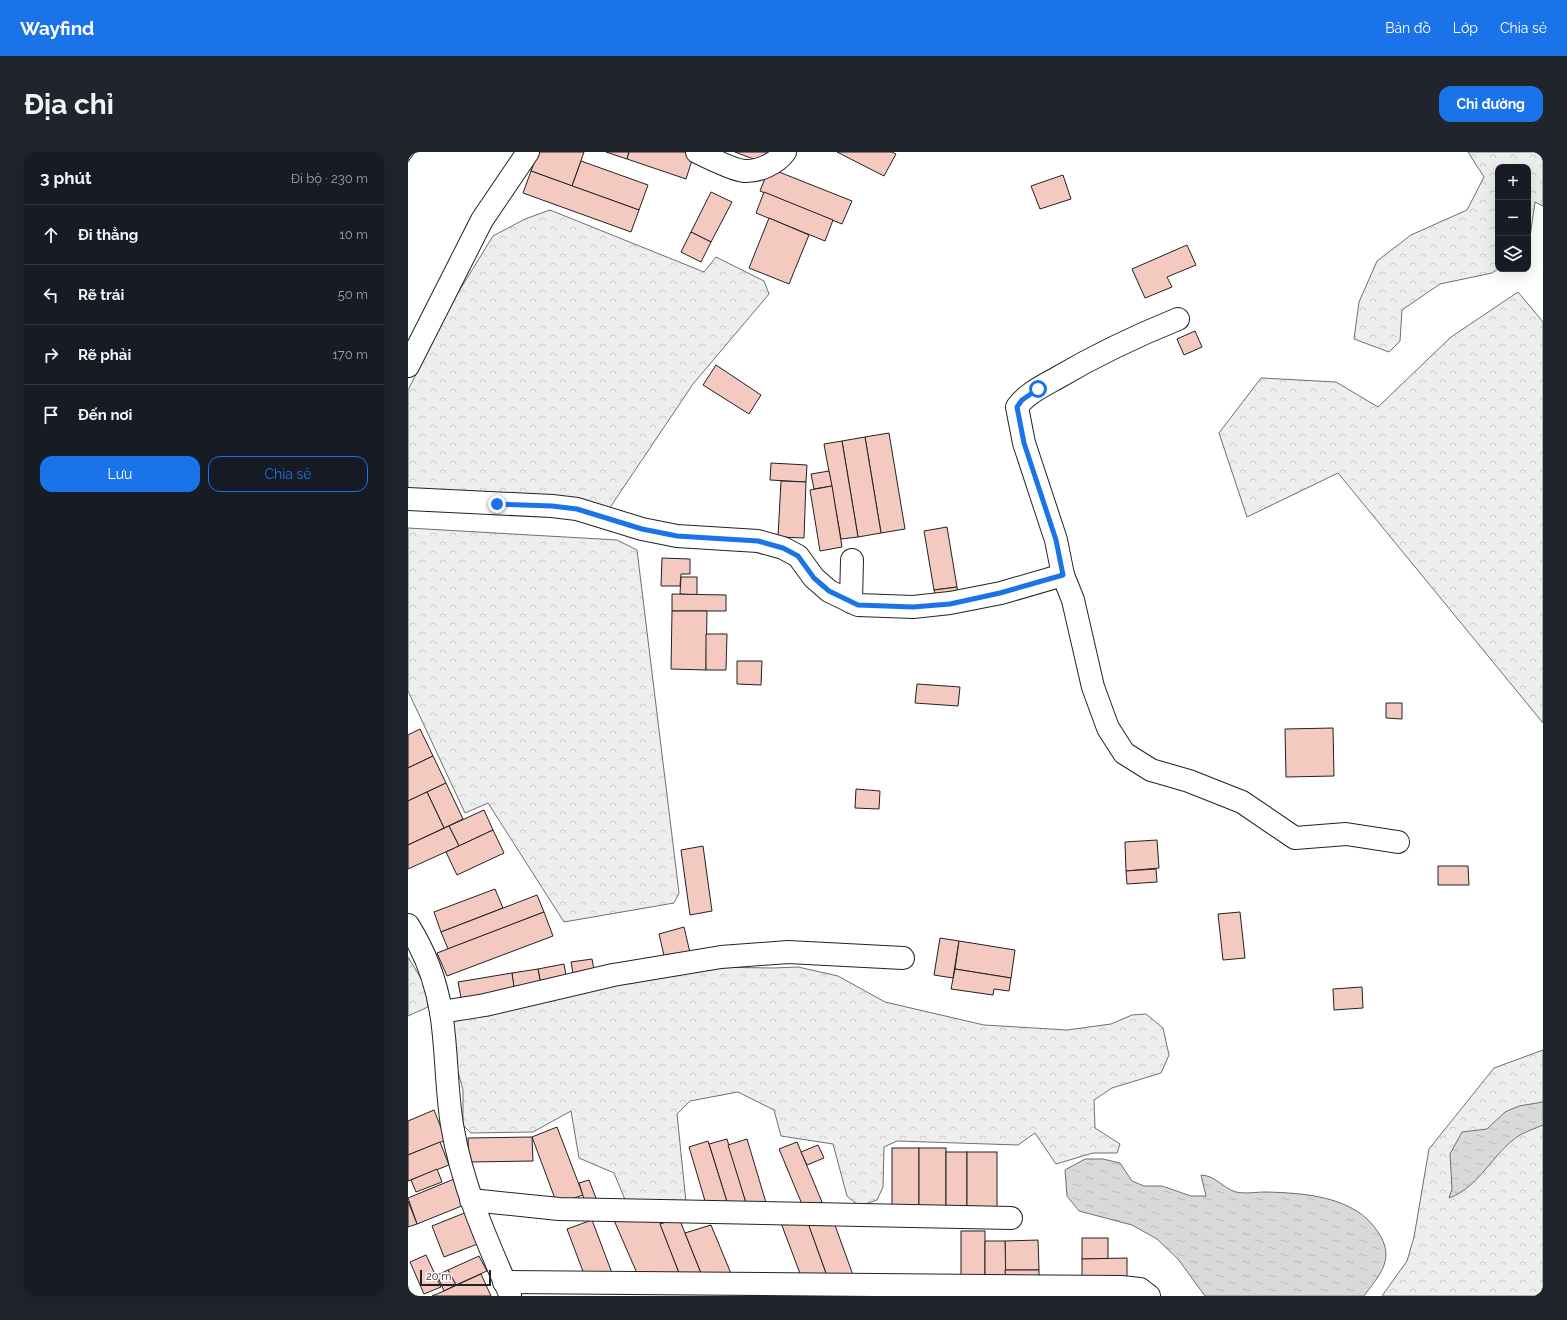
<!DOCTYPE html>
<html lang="vi">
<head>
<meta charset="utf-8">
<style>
	:root { --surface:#171b24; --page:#20242c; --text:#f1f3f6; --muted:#9ea1a6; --line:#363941; --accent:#1a73e8 }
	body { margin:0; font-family:Raleway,sans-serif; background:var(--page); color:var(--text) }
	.controls { position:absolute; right:12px; top:12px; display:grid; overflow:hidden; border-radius:8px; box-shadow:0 4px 16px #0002 }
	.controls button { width:36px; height:36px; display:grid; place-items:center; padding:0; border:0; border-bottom:1px solid var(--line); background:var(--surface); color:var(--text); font:20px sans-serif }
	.scale { position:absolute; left:12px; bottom:10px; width:71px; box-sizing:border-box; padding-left:4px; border:2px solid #222; border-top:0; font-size:11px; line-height:14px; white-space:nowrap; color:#222; -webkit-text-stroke:3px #fff; paint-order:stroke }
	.stop { position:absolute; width:12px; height:12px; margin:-9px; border:3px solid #1a73e8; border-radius:50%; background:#fff }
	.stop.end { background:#1a73e8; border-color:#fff; box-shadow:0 1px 4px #0008 }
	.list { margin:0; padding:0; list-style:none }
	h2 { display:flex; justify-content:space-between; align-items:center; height:52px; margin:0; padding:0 16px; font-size:17px }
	h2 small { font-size:13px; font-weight:400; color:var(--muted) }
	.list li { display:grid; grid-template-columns:26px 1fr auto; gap:12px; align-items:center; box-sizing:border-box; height:60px; padding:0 16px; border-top:1px solid var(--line) }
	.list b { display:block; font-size:15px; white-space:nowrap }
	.list em { font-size:13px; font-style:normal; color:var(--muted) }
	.actions { display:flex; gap:8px; padding:12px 16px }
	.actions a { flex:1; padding:9px 0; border:1px solid var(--accent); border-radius:12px; text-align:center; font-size:14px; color:var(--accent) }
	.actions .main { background:var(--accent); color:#fff }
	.icon { flex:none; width:22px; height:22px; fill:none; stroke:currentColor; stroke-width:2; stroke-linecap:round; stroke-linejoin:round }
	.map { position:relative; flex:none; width:1135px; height:1144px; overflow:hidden; border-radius:12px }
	header { display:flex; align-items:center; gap:24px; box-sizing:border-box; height:56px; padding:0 20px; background:var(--accent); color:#fff }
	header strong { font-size:19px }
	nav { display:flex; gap:22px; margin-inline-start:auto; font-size:14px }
	.intro { display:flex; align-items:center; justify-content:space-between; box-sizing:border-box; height:96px; padding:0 24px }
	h1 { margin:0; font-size:28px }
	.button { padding:10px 18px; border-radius:12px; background:var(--accent); color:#fff; font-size:14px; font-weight:700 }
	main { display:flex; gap:24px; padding:0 24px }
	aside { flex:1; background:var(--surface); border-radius:12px; box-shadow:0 4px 16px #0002 }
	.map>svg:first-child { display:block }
</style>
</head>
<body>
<header>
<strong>Wayfind</strong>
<nav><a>Bản đồ</a><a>Lớp</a><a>Chia sẻ</a></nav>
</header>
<div class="intro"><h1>Địa chỉ</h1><a class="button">Chỉ đường</a></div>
<main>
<aside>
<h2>3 phút<small>Đi bộ · 230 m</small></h2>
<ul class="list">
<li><svg class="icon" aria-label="ahead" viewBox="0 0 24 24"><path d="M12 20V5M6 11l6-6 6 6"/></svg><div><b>Đi thẳng</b></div><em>10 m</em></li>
<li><svg class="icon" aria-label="left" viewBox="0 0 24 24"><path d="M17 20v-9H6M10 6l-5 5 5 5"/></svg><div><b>Rẽ trái</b></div><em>50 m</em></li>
<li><svg class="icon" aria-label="right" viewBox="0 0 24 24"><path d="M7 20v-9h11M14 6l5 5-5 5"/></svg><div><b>Rẽ phải</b></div><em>170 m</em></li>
<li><svg class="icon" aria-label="arrive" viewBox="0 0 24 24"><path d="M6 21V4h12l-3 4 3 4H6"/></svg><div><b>Đến nơi</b></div></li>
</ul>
<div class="actions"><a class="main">Lưu</a><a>Chia sẻ</a></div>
</aside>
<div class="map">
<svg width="1135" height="1144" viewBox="0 0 1135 1144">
	<defs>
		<pattern id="forest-crowns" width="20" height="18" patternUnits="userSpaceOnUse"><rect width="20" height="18" fill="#eee"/><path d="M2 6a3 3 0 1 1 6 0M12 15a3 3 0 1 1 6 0" fill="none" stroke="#ccc"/></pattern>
		<pattern id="water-ripples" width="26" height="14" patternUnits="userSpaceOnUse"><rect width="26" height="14" fill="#d9d9d9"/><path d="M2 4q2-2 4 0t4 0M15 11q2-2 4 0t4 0" fill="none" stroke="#bababa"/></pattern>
	</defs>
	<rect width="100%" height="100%" fill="#fff"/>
	<!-- forest -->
	<g fill="url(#forest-crowns)" stroke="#6f6f6f">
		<polygon points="1060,0 1135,0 1135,54 1127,50 1120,99 1120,15 1090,15 1090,117 1084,121 1032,132 994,158 992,189 981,200 946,187 951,150 969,109 1003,83 1059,58 1076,25"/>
		<polygon points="142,58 296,120 308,105 356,129 361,142 285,232 201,357 0,343 0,238 48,144 85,84 117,67"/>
		<polygon points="1110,140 1135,170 1135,571 930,321 839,365 811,281 853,226 928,230 970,255 1043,185"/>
		<polygon points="0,376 209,388 229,398 271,741 266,751 156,770 80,651 57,661 0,539"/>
		<polygon points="0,805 17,833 20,855 0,864"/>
		<polygon points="301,815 365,816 390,815 430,824 477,850 576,873 659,878 703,872 724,863 738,862 755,876 761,903 753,921 704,936 686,948 687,976 712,992 709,1001 685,1001 648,1012 627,981 610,993 489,989 476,995 475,1035 469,1048 451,1054 439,1044 425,992 373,984 366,958 330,940 282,949 269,962 278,1050 218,1050 206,1021 171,1006 163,959 125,980 63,981 55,973 55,938 39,880 43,864"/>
		<polygon points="1135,898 1135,1144 974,1144 999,1109 1006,1085 1021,997 1086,916"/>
	</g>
	<!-- water -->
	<g fill="url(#water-ripples)" stroke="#6f6f6f">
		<path d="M1135,950V973C1128,976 1119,979 1112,983C1085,1000 1072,1035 1041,1046L1044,1037L1042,1002L1054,980L1079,977L1097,960L1111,954Z"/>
		<path d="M677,1007H695L712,1011L724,1029L736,1034H754L783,1044H798L793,1023C809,1024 814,1036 828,1040C836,1042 849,1040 858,1040C896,1041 947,1044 970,1080C988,1107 972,1122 956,1144H797L770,1107L749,1087L724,1073L671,1059L659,1044L657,1018Z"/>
	</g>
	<!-- building -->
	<g fill="#f3c9c0" stroke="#222">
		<polygon points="0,0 7,0 0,10"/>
		<polygon points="130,0 176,0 164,34 123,19"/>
		<polygon points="198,0 221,0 219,7"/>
		<polygon points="221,0 280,0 286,2 278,27 219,7"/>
		<polygon points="327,0 366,0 361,13"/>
		<polygon points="429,0 484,0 488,2 476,24"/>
		<polygon points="173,9 240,33 231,58 164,34"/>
		<polygon points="361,16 444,49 434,72 352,39"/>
		<polygon points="123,19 231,58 223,80 115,41"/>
		<polygon points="655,23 663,47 632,57 623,34"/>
		<polygon points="303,40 324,50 303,90 283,80"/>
		<polygon points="356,40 425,68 417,89 348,61"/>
		<polygon points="361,66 401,83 381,132 341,116"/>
		<polygon points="283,80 303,90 293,110 273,100"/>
		<polygon points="779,93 788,113 759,125 764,135 737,146 724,117"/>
		<polygon points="787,179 794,195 776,203 769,187"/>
		<polygon points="308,213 353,243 341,262 295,233"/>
		<polygon points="481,281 497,377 473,381 457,285"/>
		<polygon points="457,285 473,381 450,385 434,289"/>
		<polygon points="434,289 450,385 433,387 416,292"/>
		<polygon points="363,311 399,313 398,330 362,328"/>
		<polygon points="421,319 424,334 406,337 403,322"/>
		<polygon points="373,329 398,330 396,386 370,385"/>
		<polygon points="424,334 434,395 412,399 402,338"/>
		<polygon points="539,375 549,435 526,438 516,379"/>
		<polygon points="254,406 282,407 282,422 273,422 272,434 253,434"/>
		<polygon points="273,425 289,425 289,443 272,442"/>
		<polygon points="549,435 551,447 529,451 526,438"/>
		<polygon points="264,442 318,443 318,459 264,459"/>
		<polygon points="264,459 299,459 298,518 263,517"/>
		<polygon points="298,482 319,482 318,518 298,518"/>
		<polygon points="329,509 354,509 353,533 329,532"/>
		<polygon points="509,532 552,535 550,554 507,551"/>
		<polygon points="978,551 994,551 994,567 978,566"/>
		<polygon points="925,576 926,624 878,625 877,577"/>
		<polygon points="12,577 25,604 0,616 0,583"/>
		<polygon points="25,604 38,631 0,649 0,616"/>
		<polygon points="38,631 55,667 36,676 19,640"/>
		<polygon points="448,637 472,639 471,657 447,656"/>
		<polygon points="19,640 36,676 0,693 0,649"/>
		<polygon points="76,658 85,678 51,694 41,674"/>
		<polygon points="41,674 51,694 0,717 0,693"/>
		<polygon points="85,678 96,701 49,723 38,700"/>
		<polygon points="749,688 751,716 718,719 717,690"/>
		<polygon points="295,694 304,759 282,763 273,698"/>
		<polygon points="1030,714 1060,714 1061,733 1030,733"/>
		<polygon points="748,717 749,730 719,732 718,719"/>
		<polygon points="87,737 95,756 33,780 26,760"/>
		<polygon points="129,743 136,760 40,797 33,780"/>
		<polygon points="136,760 145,784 39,824 29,801"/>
		<polygon points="832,760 837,806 815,808 810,762"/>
		<polygon points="276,775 283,805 258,812 251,782"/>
		<polygon points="532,786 551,789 545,826 526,823"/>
		<polygon points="551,789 607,798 603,826 547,817"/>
		<polygon points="184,807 187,823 166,827 163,810"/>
		<polygon points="156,812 159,829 133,833 130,817"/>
		<polygon points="130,817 133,833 106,838 104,821"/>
		<polygon points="547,817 603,826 601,839 586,837 585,843 543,837"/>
		<polygon points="104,821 107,842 54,851 50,830"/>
		<polygon points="954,835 955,856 926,858 925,837"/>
		<polygon points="26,958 38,988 0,1003 0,969"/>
		<polygon points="149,975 175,1043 149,1052 124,985"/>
		<polygon points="124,985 125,1009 61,1010 60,986"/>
		<polygon points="319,987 339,1054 320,1053 301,992"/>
		<polygon points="339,987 359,1054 339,1054 320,993"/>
		<polygon points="300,989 320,1053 300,1059 281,995"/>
		<polygon points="32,990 41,1013 0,1029 0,1003"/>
		<polygon points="389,990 414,1050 396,1057 371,997"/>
		<polygon points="410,993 416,1006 399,1013 393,1000"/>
		<rect x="484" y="996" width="27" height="63"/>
		<rect x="511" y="996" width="27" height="63"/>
		<rect x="538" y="1000" width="21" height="59"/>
		<rect x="559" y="1000" width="30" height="59"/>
		<polygon points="29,1017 34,1030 8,1040 3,1028"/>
		<polygon points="46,1027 56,1053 9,1072 0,1046"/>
		<polygon points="181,1028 188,1046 177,1050 171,1031"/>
		<polygon points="0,1049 9,1072 0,1075"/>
		<polygon points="59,1060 72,1091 36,1105 24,1074"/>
		<polygon points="397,1062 419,1124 396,1132 373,1071"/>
		<polygon points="424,1065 445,1123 422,1132 401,1074"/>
		<polygon points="205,1066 250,1066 273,1126 232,1128"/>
		<polygon points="271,1066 295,1126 273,1126 252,1072"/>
		<polygon points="184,1068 204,1121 179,1130 159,1077"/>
		<polygon points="303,1073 324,1124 295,1126 277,1081"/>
		<rect x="553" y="1079" width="24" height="54"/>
		<rect x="674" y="1086" width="26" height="21"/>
		<polygon points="630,1088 631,1118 597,1118 597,1089"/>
		<polygon points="577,1089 597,1089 598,1133 577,1133"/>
		<polygon points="18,1103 33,1135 16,1142 2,1110"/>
		<polygon points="71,1104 79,1119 48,1133 40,1118"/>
		<polygon points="719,1106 719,1132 674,1132 674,1107"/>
		<polygon points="40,1118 48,1133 36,1139 29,1123"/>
		<polygon points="597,1118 631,1118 631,1132 598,1133"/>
		<polygon points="73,1122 83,1144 24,1144 36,1139"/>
	</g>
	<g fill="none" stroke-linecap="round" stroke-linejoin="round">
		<defs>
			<g id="minor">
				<path d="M289,0C299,5 326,18 336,19C351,20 369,11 377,0"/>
				<polyline points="0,214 74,68 120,0"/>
				<path d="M0,347L144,354L169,357L234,377L269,384L350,389L375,396L390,404L406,426L421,439L450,453L505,455L542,451L593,441L655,423L648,388L616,291L609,255C618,242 635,234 649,226C688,203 728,184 770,167"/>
				<polyline points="655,423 665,448 685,535 700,576 716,601 743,618 781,629 834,650 887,686 938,682 990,690"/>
				<polyline points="443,450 444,408"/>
				<path d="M0,773C17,800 28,829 33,860C39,897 38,936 44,973C54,1033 78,1087 102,1142"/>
				<polyline points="33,860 77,853 205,823 313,805 380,800 495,806"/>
				<polyline points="63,1048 151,1057 603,1066"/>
				<polyline points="96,1130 713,1135 732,1137 741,1144"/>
			</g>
		</defs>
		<!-- minor casing -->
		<use href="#minor" stroke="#222" stroke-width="24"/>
		<!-- minor -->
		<use href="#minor" stroke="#fff" stroke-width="22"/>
	</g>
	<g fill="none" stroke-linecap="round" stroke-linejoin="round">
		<!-- route -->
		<polyline stroke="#1a73e8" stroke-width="5" points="89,352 144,354 169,357 234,377 269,384 350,389 375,396 390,404 406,426 421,439 450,453 505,455 542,452 592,441 655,423 648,388 616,291 609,255 614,248 630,237"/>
	</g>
</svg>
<div class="controls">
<button>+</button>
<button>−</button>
<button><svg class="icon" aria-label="layers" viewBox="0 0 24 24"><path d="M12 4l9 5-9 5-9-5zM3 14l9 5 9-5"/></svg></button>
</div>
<div class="scale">20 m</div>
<div class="stop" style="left:630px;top:237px"></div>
<div class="stop end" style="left:89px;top:352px"></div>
</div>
</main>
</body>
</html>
